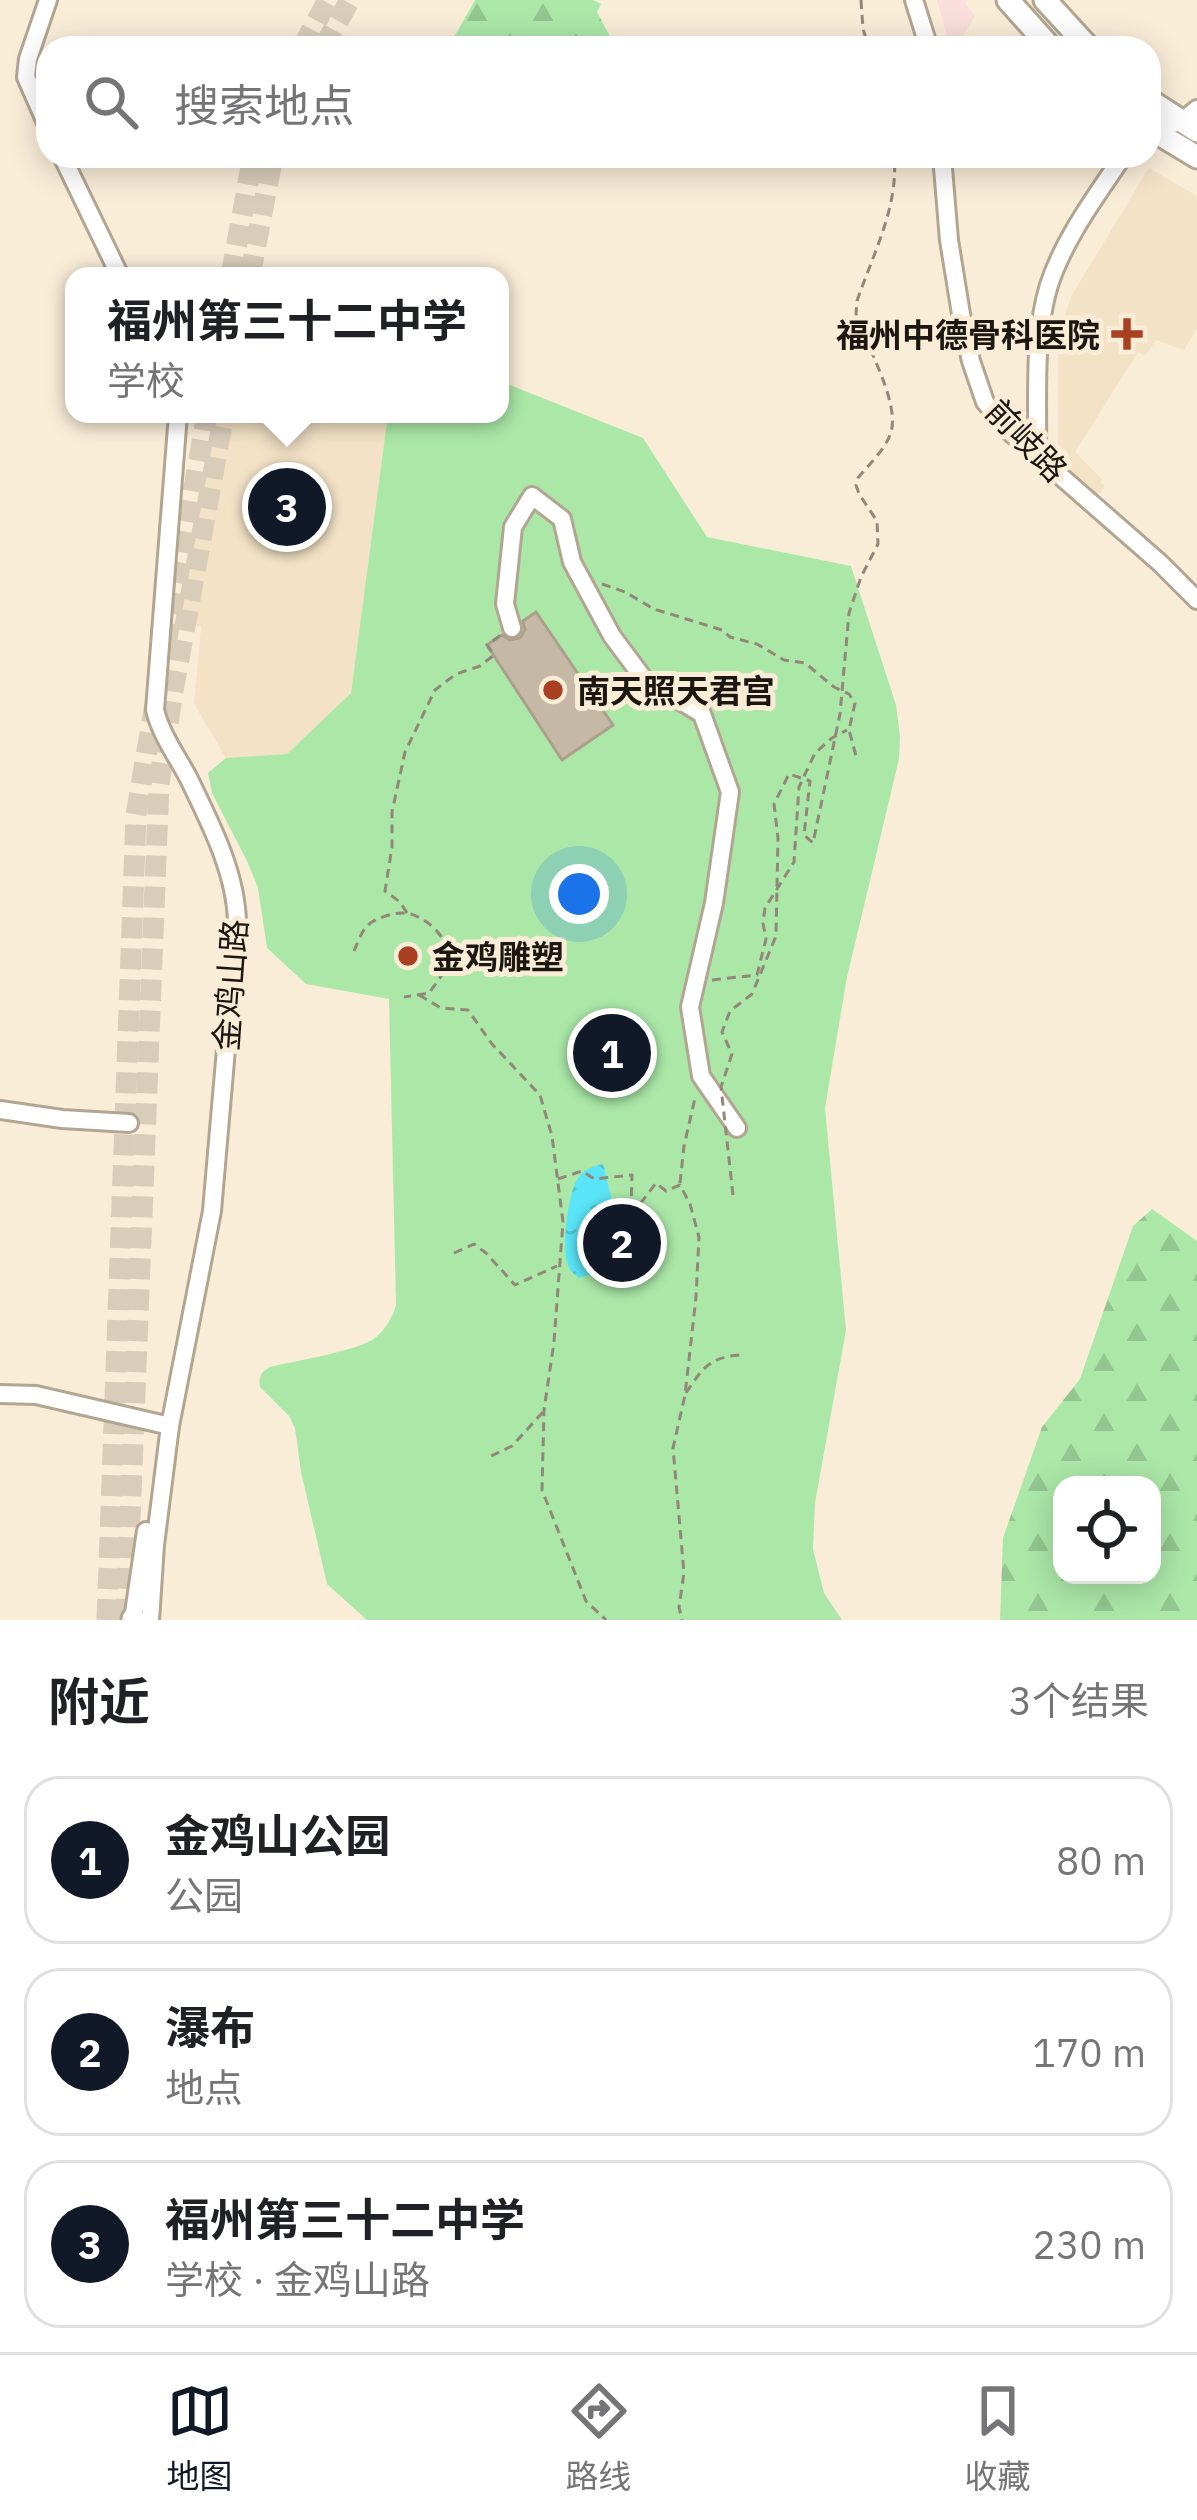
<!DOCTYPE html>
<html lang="zh">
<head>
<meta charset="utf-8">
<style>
	:root { --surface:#fff; --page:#f6f6f6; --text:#202124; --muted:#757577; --line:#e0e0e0; --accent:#111827 }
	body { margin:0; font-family:"IBM Plex Sans","Noto Sans SC",sans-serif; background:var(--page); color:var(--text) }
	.controls { position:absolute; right:36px; bottom:36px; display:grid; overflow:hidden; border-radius:24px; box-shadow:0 6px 30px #0003 }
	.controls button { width:108px; height:108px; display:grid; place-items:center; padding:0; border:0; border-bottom:3px solid var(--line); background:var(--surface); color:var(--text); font:60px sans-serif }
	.you { position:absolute; left:579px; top:894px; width:42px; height:42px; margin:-30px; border:9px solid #fff; border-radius:50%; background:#1a73e8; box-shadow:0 0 0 18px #1a73e833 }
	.badge { display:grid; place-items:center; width:78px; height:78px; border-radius:50%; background:var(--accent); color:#fff; font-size:39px; font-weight:700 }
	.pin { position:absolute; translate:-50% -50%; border:6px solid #fff; box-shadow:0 3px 12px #0006 }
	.popup { position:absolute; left:65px; top:267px; width:444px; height:156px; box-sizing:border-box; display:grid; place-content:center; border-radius:24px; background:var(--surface); filter:drop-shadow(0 3px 9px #0005); font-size:39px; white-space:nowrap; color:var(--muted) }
	.popup b { font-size:45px; color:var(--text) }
	.popup::after { content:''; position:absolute; left:50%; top:100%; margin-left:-24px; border:24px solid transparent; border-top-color:var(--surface) }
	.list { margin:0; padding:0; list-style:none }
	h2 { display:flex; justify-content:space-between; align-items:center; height:156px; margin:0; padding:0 48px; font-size:51px }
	h2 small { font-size:39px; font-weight:400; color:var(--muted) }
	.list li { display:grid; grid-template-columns:78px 1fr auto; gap:36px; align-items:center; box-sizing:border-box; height:168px; margin:0 24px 24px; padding:0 24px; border:3px solid var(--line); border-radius:36px }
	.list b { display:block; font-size:45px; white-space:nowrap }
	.list p { margin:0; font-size:39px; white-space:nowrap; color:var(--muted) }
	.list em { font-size:39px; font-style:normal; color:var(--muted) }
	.icon { flex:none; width:66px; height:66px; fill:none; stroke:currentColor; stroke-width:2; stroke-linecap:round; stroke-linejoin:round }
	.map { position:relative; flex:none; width:1197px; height:1620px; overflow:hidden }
	.search { position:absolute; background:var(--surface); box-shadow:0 6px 30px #0003; left:36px; right:36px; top:36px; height:132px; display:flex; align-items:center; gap:30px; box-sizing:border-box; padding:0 42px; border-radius:36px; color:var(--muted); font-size:45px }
	.sheet { height:732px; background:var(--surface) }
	nav { display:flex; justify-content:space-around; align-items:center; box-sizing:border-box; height:168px; border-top:3px solid var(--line); background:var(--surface); font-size:33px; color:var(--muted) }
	nav a { display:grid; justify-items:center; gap:6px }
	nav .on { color:var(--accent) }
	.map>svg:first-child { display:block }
</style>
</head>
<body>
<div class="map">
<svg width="1197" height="1620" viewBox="0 0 1197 1620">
	<defs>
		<pattern id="forest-firs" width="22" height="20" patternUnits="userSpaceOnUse" patternTransform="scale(3)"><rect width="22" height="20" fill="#abe8a8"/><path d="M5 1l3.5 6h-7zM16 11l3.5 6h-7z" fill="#93c690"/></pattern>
		<pattern id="water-ripples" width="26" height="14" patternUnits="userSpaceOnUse" patternTransform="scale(3)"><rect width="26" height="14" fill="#59e5f7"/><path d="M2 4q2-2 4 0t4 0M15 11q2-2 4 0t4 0" fill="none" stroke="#4dc4d3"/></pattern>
	</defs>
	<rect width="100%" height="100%" fill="#faedd8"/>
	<!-- commercial -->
	<polygon fill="#f9dedb" points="937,0 967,0 966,5 975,16 955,48 950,48"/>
	<!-- built -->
	<g fill="#f3e2c6">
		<polygon points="1149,168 1197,196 1197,328 1184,350 1156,340 1145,356 1138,352 1075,452 1102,479 1100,482 1105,486 1096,496 1058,457 1058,346 1061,327 1072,295"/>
		<polygon points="215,414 388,414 351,693 287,754 226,758 194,704 201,627 181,623"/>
	</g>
	<!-- forest -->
	<g fill="url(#forest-firs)" fill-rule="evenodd">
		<polygon points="475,0 593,0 601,4 597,12 616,48 448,48"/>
		<path d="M1152,1209L1197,1241V1620H1000L1003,1538L1042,1427L1080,1379L1133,1226ZM1062,1485H1152V1575H1062Z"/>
	</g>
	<!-- park -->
	<path fill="#abe8a8" d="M500,381L643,438L707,537L851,566L896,705L900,737L899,759L847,977L825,1108L846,1330L815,1503L813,1549L824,1593L842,1620H367L327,1584L301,1472L295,1428L289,1416L260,1387C258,1377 261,1372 270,1367C294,1361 358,1351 375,1338C386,1329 392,1318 396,1305L389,999L306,984L267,948L258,888L248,863L212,793L208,773L226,758L287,754L351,693L388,414H500Z"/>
	<!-- water -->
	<path fill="url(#water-ripples)" d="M603,1164C610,1187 611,1211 627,1230L640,1231L650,1250L640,1258L601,1264L595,1273L579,1278C572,1272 570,1272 567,1262C562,1245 568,1192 578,1178C585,1168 593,1167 603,1164Z"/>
	<!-- building -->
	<polygon fill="#c5b9a5" stroke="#aca08c" stroke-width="3" points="536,612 613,725 562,760 487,645 502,635 510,640 520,638 525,630 523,621"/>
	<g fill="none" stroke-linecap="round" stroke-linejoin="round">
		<!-- major-tunnel -->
		<g stroke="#d9cdba" stroke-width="21" stroke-dasharray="21 10" stroke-linecap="butt">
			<polyline points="302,48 328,0"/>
			<polyline points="323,48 350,0"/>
			<polyline points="231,276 253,156"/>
			<polyline points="250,276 273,156"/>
			<polyline points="166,644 207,414"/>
			<polyline points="107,1620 136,815 156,698"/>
			<polyline points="126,1620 159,784 172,697 224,414"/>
		</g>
		<defs>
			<g id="minor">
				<polyline points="48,0 28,59 26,77 48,127"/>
				<polyline points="914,0 929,48"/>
				<polyline points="1149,130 1181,122 1197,109"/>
				<polyline points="62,156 120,276"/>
				<polyline points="942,156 949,240 961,314 971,361 985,402 1010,432 1160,563 1197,600"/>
				<path d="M1037,453C1038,399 1033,337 1049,285C1064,239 1096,196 1123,156"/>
				<polyline points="512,628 505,604 513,527 532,496 562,519 572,562 612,636 644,679 702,714 730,792 714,903 690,1007 701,1076 737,1128"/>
				<polyline points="0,1110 62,1119 129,1123"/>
				<polyline points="0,1394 36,1395 170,1426"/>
				<polyline points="133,1620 146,1531"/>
				<path d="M150,1620L155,1545L170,1426L212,1211L237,922C236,872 210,823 189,779C177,756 161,735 155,710L178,414"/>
			</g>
			<g id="major">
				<polyline points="1008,0 1051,48"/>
				<polyline points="1045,0 1089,48"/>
				<polyline points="1149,100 1197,131"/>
				<polyline points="1149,128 1197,157"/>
				<polyline points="133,1620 133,1619"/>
			</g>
		</defs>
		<!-- minor casing -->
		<use href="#minor" stroke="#b2a692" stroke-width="22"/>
		<!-- major casing -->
		<use href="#major" stroke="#b2a692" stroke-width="27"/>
		<!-- path -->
		<g stroke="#92887a" stroke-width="3" stroke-dasharray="9 6" stroke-linecap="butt">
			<polyline points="861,0 863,29 869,48"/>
			<polyline points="602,584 625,592 654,609 722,630 730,637 757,644 784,660 805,663 834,687 849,694 855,703 849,730 856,756"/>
			<polyline points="407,913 400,902 385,891 392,847 392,812 405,752 435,690 456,674 480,666 494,655 487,645 501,635"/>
			<path d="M354,951C358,942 361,932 368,925C376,918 394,912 405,913C425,915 450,938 448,959C446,972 436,983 429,993L404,997"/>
			<polyline points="712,980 757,975 766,939 763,923 765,908 794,862 799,787 815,753 832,738 847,730"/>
			<polyline points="419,995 441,1008 468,1010 492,1044 540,1095 552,1136 563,1222 554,1342 544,1410 542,1490 586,1601 606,1620"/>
			<polyline points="558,1179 582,1171 594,1179 632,1175 631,1207 640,1204 656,1183 666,1191 680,1185 690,1204 699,1237 696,1297 685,1395 673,1448 684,1573 679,1607 682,1620"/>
			<polyline points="680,1183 684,1146 695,1098"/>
			<polyline points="454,1253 474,1244 486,1253 515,1285 557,1266"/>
			<path d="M686,1393C702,1369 709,1357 740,1355"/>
			<polyline points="491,1456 512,1446 543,1412"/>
		</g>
		<!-- minor -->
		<use href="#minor" stroke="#fff" stroke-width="16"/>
		<!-- major -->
		<use href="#major" stroke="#fff" stroke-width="21"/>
		<!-- path-bridge -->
		<path stroke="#92887a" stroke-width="3" stroke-dasharray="9 6" stroke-linecap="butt" d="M733,1195L721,1087L732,1054L722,1032L730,1011L752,994L776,936L778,838L774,804L789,774L810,781L804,835L813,843L840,714L849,613L861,577L878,544L877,521L859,494L856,485L858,478C869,464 886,449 891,432C900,402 865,343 856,314L857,301C873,254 899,206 894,156"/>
	</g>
	<!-- markers -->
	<g fill="#a84021" stroke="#faedd8" stroke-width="4.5">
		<path d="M1121 316h12v12h12v12h-12v12h-12v-12h-12v-12h12z"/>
		<circle cx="553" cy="690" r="12"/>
		<circle cx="408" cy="956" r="12"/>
	</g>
	<g text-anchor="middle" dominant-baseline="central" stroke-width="10" stroke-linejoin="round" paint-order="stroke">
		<!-- poi labels -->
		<g font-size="33" font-weight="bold" fill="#1c1710" stroke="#faedd8" text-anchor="start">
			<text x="1100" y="334" text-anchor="end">福州中德骨科医院</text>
			<text x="577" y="690">南天照天君宫</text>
			<text x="432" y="956">金鸡雕塑</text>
		</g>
		<!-- street labels -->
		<g font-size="33" fill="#1c1710" stroke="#faedd8">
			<text transform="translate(1027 440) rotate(46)">前岐路</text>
			<text transform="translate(230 985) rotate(-86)">金鸡山路</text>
		</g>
	</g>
</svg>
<div class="controls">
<button><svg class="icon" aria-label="locate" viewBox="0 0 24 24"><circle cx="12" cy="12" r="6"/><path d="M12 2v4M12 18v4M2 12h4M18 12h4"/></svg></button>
</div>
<div class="you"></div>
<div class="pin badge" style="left:612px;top:1053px">1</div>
<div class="pin badge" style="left:622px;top:1243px">2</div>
<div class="pin badge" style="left:287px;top:507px">3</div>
<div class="popup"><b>福州第三十二中学</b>学校</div>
<div class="search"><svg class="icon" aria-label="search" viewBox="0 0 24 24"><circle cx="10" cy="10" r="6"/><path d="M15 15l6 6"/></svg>搜索地点</div>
</div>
<section class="sheet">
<h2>附近<small>3个结果</small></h2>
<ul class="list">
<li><span class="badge">1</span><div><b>金鸡山公园</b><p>公园</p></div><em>80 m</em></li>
<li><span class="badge">2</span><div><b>瀑布</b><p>地点</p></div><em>170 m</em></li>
<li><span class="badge">3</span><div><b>福州第三十二中学</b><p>学校 · 金鸡山路</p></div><em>230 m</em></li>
</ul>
</section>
<nav>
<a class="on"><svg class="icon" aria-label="map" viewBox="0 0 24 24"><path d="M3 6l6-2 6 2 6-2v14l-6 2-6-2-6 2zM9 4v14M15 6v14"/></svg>地图</a>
<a><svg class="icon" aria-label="directions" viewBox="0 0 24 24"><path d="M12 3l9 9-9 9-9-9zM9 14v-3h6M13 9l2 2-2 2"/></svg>路线</a>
<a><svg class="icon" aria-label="saved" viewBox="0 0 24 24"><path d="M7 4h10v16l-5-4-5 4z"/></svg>收藏</a>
</nav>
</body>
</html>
